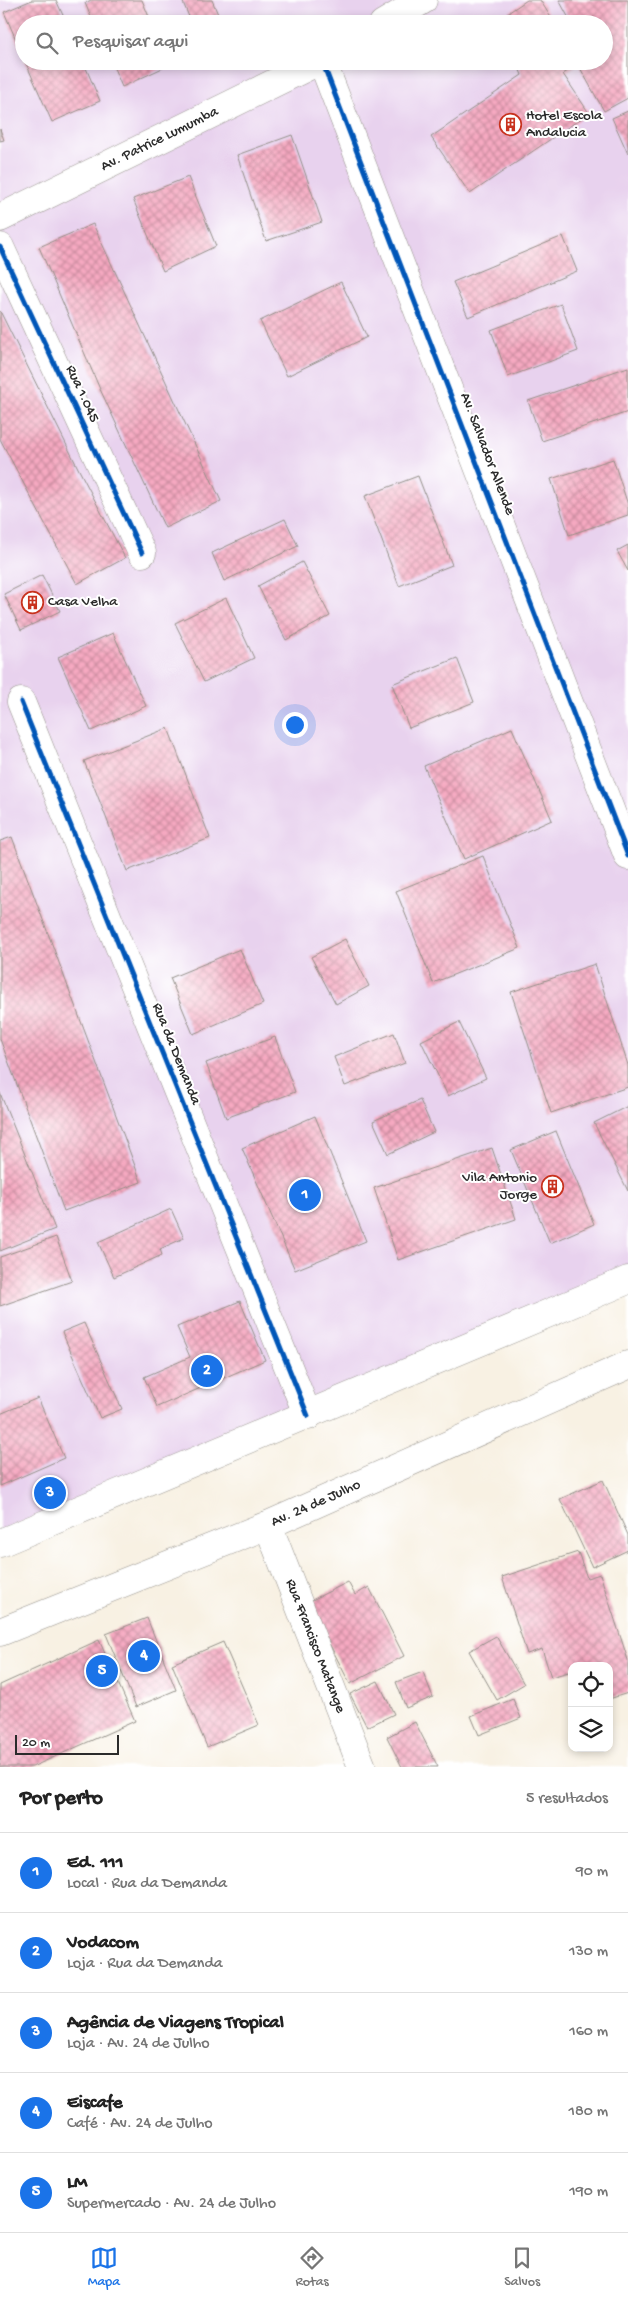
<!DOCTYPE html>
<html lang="pt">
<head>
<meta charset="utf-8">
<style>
	:root { --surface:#fff; --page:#f2f2f2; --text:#222; --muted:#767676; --line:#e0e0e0; --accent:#1a73e8 }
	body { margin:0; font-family:"Gochi Hand",sans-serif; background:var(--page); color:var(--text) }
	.controls { position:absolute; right:15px; bottom:15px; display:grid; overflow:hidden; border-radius:10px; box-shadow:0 2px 8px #0003 }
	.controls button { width:45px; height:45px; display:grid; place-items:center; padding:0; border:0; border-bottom:1px solid var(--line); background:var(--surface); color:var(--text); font:25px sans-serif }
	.scale { position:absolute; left:15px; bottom:12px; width:104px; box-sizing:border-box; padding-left:5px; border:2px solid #2b2b2b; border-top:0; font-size:14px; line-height:18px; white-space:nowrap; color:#2b2b2b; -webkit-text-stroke:4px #fff; paint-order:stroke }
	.you { position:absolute; left:294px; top:724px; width:18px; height:18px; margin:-12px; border:4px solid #fff; border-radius:50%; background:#1a73e8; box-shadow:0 0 0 8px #1a73e833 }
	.badge { display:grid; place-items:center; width:32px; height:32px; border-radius:50%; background:var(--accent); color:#fff; font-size:16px; font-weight:700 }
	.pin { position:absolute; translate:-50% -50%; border:2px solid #fff; box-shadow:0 1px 5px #0006 }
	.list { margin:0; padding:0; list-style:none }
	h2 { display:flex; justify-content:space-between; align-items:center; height:65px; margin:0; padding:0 20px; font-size:21px }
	h2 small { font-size:16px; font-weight:400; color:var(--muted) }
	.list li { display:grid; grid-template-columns:32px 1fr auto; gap:15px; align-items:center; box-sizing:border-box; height:80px; padding:0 20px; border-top:1px solid var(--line) }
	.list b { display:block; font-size:19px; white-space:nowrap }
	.list p { margin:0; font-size:16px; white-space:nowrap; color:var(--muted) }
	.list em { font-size:16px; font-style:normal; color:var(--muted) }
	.icon { flex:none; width:28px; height:28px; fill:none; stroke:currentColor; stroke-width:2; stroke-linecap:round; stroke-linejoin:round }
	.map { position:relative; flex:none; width:628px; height:1767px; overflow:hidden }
	.search { position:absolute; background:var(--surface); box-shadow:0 2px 8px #0003; left:15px; right:15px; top:15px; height:55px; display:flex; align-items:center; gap:12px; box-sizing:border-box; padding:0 18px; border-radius:28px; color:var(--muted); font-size:19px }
	.sheet { height:465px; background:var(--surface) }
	nav { display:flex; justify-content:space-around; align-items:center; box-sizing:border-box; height:70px; border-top:1px solid var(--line); background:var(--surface); font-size:14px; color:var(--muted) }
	nav a { display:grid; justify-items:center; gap:2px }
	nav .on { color:var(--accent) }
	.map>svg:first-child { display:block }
</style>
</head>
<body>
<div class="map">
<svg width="628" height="1767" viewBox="0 0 628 1767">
	<defs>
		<pattern id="building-cross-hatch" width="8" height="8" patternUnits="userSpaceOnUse" patternTransform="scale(1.25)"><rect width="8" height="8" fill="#f6a9c1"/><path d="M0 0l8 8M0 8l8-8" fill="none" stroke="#c78a9d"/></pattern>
	</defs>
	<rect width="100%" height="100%" fill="#fff"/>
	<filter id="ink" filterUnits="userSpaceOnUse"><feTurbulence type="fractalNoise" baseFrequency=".02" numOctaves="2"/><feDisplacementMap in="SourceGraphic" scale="10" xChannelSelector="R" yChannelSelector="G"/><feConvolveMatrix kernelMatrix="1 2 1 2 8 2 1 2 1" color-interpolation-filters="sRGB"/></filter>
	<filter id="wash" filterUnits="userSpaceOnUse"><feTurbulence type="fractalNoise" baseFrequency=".0096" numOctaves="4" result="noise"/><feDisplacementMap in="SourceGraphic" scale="20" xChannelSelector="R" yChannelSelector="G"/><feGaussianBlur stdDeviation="1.12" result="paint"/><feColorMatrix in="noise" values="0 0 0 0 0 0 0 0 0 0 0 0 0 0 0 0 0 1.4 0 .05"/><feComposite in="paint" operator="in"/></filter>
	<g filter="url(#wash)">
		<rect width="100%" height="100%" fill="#f8f1e3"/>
		<!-- built -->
		<path fill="#e8d2ee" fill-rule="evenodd" d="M0,0H628V1274L0,1532ZM24,24H604V61H24Z"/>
		<g id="blocks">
			<!-- building -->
			<g fill="url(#building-cross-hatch)">
				<polygon points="32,0 56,0 67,24 24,24 24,58 4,12"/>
				<polygon points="91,0 142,0 152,24 94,24 85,3"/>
				<polygon points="182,0 212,0 222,24 192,24"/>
				<polygon points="527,0 540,0 555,24 497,24 496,21"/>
				<polygon points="559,0 628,0 628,98 604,111 579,66 586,61 604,61 604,24 572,24"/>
				<polygon points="25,61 83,61 100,101 52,122"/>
				<polygon points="111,61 169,61 171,64 122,87"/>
				<polygon points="516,61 579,61 580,63 563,74 589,113 470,194 431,137 522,75"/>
				<polygon points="628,111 628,154 612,118"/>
				<polygon points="0,129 4,140 0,141"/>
				<polygon points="292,135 322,222 266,241 237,155"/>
				<polygon points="188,177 216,246 163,271 133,199"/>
				<polygon points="93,224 221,501 165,528 99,387 39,247"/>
				<polygon points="563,236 577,271 468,317 453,282"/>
				<polygon points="341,282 367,337 287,376 260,321"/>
				<polygon points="561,304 578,351 508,377 491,330"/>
				<polygon points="0,311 78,468 125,558 77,584 0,439"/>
				<polygon points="628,367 628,412 542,441 528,401"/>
				<polygon points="613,459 628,505 628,515 569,535 551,479"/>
				<polygon points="418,476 452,565 399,586 365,496"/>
				<polygon points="285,519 298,546 224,581 212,553"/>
				<polygon points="628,545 628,571 617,551"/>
				<polygon points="302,562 330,616 286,640 258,586"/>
				<polygon points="42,575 60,611 21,630 4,594"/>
				<polygon points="226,598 254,658 204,682 175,623"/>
				<polygon points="113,633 146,706 91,731 58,657"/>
				<polygon points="457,658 474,702 409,728 392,684"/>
				<polygon points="168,728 210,838 127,871 84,761"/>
				<polygon points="512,728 552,820 464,859 424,766"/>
				<polygon points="12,837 141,1182 64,1211 0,1039 0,841"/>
				<polygon points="483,856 520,948 433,983 396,891"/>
				<polygon points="345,939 369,986 336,1004 311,957"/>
				<polygon points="240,949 263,1004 193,1034 170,978"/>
				<polygon points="595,964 628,1065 628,1087 551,1113 511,992"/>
				<polygon points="459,1022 486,1078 448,1096 421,1041"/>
				<polygon points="394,1033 405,1063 345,1086 334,1057"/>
				<polygon points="275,1037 295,1092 226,1118 206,1063"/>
				<polygon points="0,1093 55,1229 0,1251"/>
				<polygon points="420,1100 434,1132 388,1154 373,1121"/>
				<polygon points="628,1106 628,1191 594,1123"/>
				<polygon points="315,1116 366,1241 295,1270 242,1148"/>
				<polygon points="556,1131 594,1224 550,1243 511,1150"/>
				<polygon points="492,1148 516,1219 398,1260 374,1188"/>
				<polygon points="171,1209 184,1238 160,1249 162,1255 114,1277 98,1242"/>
				<polygon points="56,1237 72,1281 0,1306 0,1257"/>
				<polygon points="240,1301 265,1360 157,1407 144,1377 190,1357 177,1327"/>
				<polygon points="84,1323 122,1409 100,1418 62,1332"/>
				<polygon points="38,1398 64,1458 0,1486 0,1414"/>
				<polygon points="603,1480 628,1535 628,1550 592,1567 560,1499"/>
				<polygon points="578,1552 587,1578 600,1574 628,1660 628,1693 609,1699 609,1666 572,1666 572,1671 551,1677 542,1649 527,1654 502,1577"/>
				<polygon points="348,1582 355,1595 369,1587 404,1656 350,1684 308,1602"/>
				<polygon points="147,1618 176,1690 136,1707 106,1634"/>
				<polygon points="496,1636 524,1684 497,1700 469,1651"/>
				<polygon points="99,1640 135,1721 32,1767 0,1767 0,1685"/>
				<polygon points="223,1642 259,1725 207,1747 172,1664"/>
				<polygon points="423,1672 433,1697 406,1708 396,1682"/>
				<polygon points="378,1681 394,1714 367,1727 350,1694"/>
				<polygon points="513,1699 521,1718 479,1735 471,1716"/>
				<polygon points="415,1722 438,1767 402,1767 387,1737"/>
			</g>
		</g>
	</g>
	<g filter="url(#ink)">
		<use href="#blocks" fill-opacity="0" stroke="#928e87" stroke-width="1"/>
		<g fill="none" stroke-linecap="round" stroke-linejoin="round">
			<defs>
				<g id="minor">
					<polyline points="322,61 628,856"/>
					<polyline points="0,247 142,553"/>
					<polyline points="21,702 308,1416"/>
					<path id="s1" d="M268,1525L362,1767"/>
				</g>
				<g id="major">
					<polyline points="383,24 423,0"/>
					<path id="s2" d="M0,218L319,61"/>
					<polyline points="0,1543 628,1280"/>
					<path id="s3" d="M0,1632L268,1525L628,1365"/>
				</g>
			</defs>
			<!-- minor casing -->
			<use href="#minor" stroke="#928e87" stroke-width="29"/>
			<!-- major casing -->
			<use href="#major" stroke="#928e87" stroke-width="29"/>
			<!-- minor -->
			<use href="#minor" stroke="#fff" stroke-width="28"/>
			<!-- major -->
			<use href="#major" stroke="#fff" stroke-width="28"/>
			<defs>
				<g id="cycleway">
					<polyline points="322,61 628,856"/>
					<polyline points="0,247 142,553"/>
					<polyline points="21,702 308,1416"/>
				</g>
			</defs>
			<!-- cycleway casing -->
			<use href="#cycleway" stroke="#fff" stroke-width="8"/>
			<!-- cycleway -->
			<use href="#cycleway" stroke="#0057b8" stroke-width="5"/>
		</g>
	</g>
	<!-- icons -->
	<defs>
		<symbol id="building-ring" viewBox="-11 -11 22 22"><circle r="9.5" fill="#fff" stroke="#c8321e" stroke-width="1.5"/><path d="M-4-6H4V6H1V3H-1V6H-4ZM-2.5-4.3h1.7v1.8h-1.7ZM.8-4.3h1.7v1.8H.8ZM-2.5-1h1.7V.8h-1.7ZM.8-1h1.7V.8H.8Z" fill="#c8321e"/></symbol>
	</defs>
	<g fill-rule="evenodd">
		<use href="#building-ring" x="498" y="112" width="25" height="25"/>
		<use href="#building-ring" x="20" y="590" width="25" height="25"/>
		<use href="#building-ring" x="540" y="1174" width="25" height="25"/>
	</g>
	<g text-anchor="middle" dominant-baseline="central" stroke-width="4" stroke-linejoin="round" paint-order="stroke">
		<!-- poi labels -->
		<g font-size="15" fill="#2b2b2b" stroke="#fff" text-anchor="start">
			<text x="526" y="116">Hotel Escola<tspan x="526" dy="17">Andalucia</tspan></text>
			<text x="48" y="602">Casa Velha</text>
			<text x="537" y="1178" text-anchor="end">Vila Antonio<tspan x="537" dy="17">Jorge</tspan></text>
		</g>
		<!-- street labels -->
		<g font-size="15" fill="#2b2b2b" stroke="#fff">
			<text stroke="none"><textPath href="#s2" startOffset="178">Av. Patrice Lumumba</textPath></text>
			<text transform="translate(82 394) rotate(65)">Rua 1.045</text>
			<text transform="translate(487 454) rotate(69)">Av. Salvador Allende</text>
			<text transform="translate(176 1054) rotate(68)">Rua da Demanda</text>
			<text stroke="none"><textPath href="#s3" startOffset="341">Av. 24 de Julho</textPath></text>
			<text stroke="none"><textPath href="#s1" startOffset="130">Rua Francisco Matange</textPath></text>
		</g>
	</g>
</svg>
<div class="controls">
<button><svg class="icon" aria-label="locate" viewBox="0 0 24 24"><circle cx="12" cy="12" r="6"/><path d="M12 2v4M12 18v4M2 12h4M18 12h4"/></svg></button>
<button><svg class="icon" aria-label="layers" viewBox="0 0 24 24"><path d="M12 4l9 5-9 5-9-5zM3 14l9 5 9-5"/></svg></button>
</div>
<div class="scale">20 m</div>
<div class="you"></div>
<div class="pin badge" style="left:305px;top:1195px">1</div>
<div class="pin badge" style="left:207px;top:1371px">2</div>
<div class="pin badge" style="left:50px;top:1493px">3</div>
<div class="pin badge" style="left:144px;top:1656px">4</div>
<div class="pin badge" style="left:102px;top:1671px">5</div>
<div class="search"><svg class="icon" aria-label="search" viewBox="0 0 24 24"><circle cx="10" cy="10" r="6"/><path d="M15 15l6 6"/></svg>Pesquisar aqui</div>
</div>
<section class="sheet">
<h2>Por perto<small>5 resultados</small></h2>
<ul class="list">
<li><span class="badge">1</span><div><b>Ed. 111</b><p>Local · Rua da Demanda</p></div><em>90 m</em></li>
<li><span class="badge">2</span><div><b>Vodacom</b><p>Loja · Rua da Demanda</p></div><em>130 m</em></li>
<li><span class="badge">3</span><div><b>Agência de Viagens Tropical</b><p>Loja · Av. 24 de Julho</p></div><em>160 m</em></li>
<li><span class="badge">4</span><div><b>Eiscafe</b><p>Café · Av. 24 de Julho</p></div><em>180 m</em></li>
<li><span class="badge">5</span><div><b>LM</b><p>Supermercado · Av. 24 de Julho</p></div><em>190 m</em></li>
</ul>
</section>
<nav>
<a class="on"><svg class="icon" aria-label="map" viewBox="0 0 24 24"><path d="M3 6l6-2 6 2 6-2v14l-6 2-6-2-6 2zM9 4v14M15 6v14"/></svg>Mapa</a>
<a><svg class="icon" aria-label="directions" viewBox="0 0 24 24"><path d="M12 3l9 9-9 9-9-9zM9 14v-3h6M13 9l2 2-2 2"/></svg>Rotas</a>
<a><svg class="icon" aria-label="saved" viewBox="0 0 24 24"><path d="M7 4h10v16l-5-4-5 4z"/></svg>Salvos</a>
</nav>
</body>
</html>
